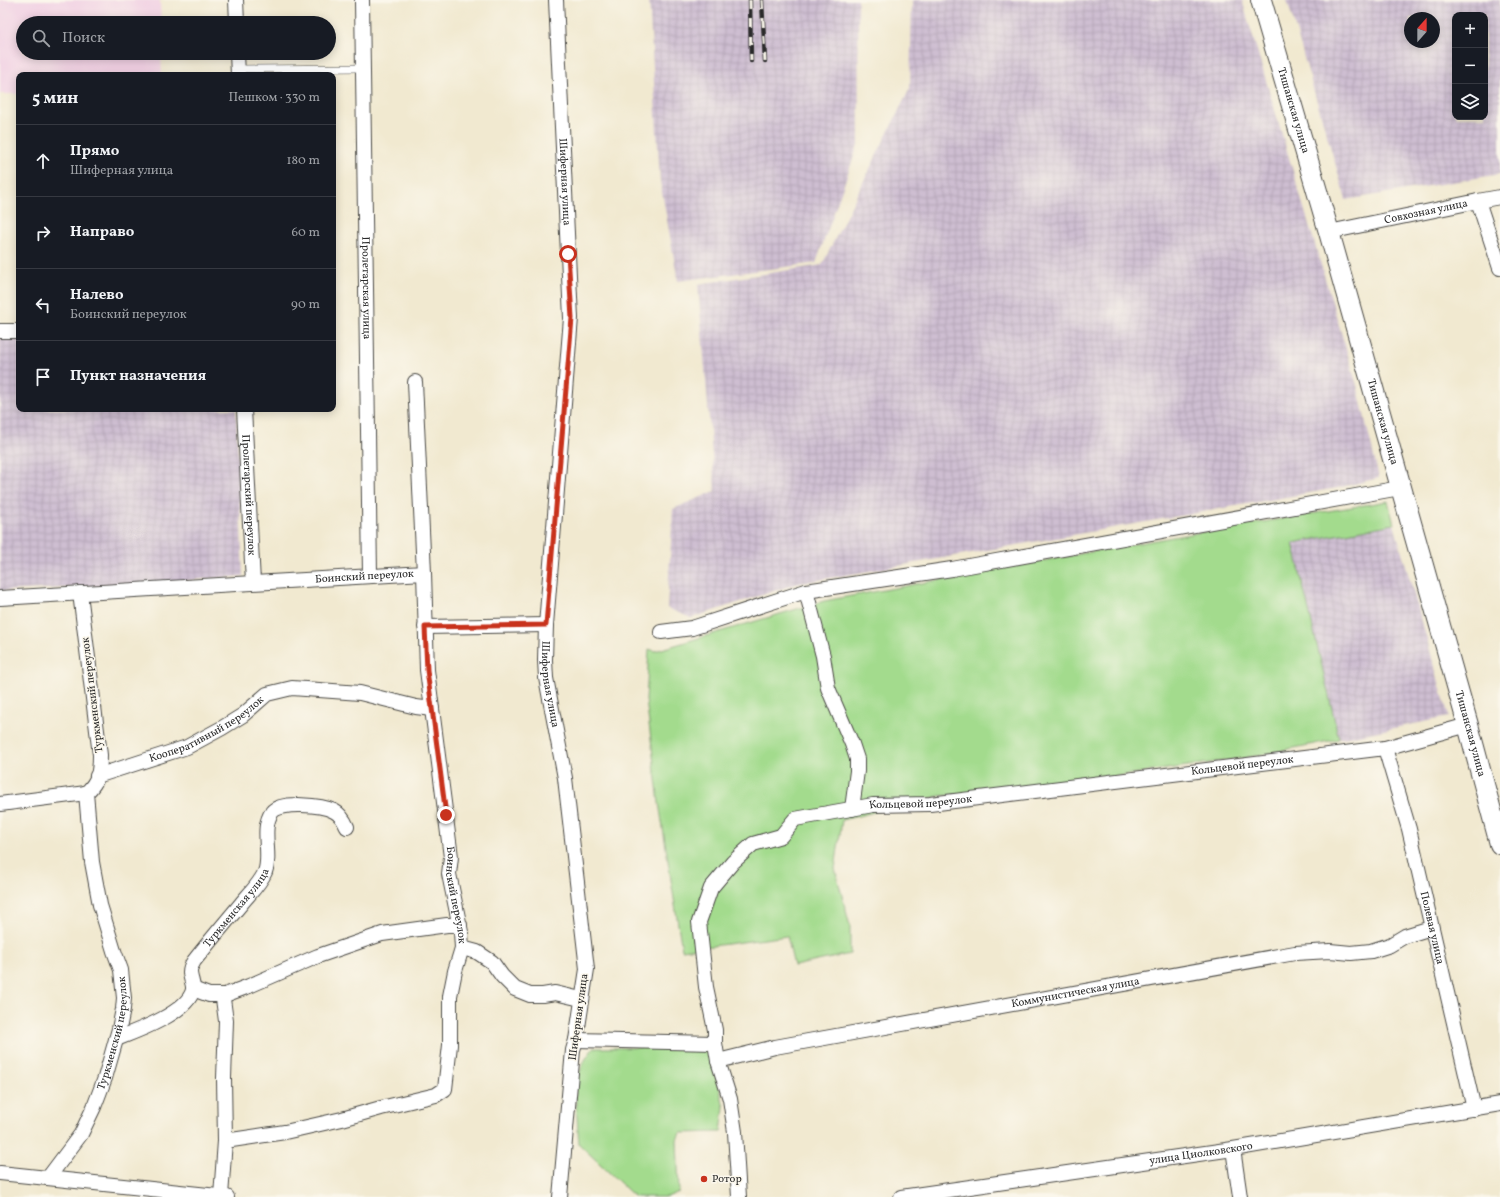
<!DOCTYPE html>
<html lang="ru">
<head>
<meta charset="utf-8">
<style>
	:root { --surface:#171b24; --page:#242831; --text:#f1f3f6; --muted:#9ea1a6; --line:#363941 }
	body { margin:0; font-family:Vollkorn,serif; background:var(--page); color:var(--text) }
	.controls { position:absolute; right:12px; top:12px; display:grid; overflow:hidden; border-radius:8px; box-shadow:0 2px 10px #0003 }
	.controls button { width:36px; height:36px; display:grid; place-items:center; padding:0; border:0; border-bottom:1px solid var(--line); background:var(--surface); color:var(--text); font:20px sans-serif }
	.compass { position:absolute; left:1404px; top:12px; width:36px; height:36px; border-radius:50%; background:var(--surface); box-shadow:0 2px 10px #0003; rotate:21deg }
	.stop { position:absolute; width:12px; height:12px; margin:-9px; border:3px solid #c8321e; border-radius:50%; background:#fff }
	.stop.end { background:#c8321e; border-color:#fff; box-shadow:0 1px 4px #0008 }
	.list { margin:0; padding:0; list-style:none }
	h2 { display:flex; justify-content:space-between; align-items:center; height:52px; margin:0; padding:0 16px; font-size:17px }
	h2 small { font-size:13px; font-weight:400; color:var(--muted) }
	.list li { display:grid; grid-template-columns:26px 1fr auto; gap:12px; align-items:center; box-sizing:border-box; height:72px; padding:0 16px; border-top:1px solid var(--line) }
	.list b { display:block; font-size:15px; white-space:nowrap }
	.list p { margin:0; font-size:13px; white-space:nowrap; color:var(--muted) }
	.list em { font-size:13px; font-style:normal; color:var(--muted) }
	.icon { flex:none; width:22px; height:22px; fill:none; stroke:currentColor; stroke-width:2; stroke-linecap:round; stroke-linejoin:round }
	.map { position:relative; flex:none; width:1500px; height:1197px; overflow:hidden }
	.search { position:absolute; background:var(--surface); box-shadow:0 2px 10px #0003; left:16px; top:16px; width:320px; height:44px; display:flex; align-items:center; gap:10px; box-sizing:border-box; padding:0 14px; border-radius:22px; color:var(--muted); font-size:15px }
	.panel { position:absolute; background:var(--surface); box-shadow:0 2px 10px #0003; left:16px; top:72px; width:320px; height:340px; border-radius:8px }
	.map>svg:first-child { display:block }
</style>
</head>
<body>
<div class="map">
<svg width="1500" height="1197" viewBox="0 0 1500 1197">
	<defs>
		<pattern id="industrial-grid" width="8" height="8" patternUnits="userSpaceOnUse"><rect width="8" height="8" fill="#cebed1"/><path d="M0 4h8M4 0v8" fill="none" stroke="#b1a3b4"/></pattern>
	</defs>
	<rect width="100%" height="100%" fill="#fbf7ec"/>
	<filter id="ink" filterUnits="userSpaceOnUse"><feTurbulence type="fractalNoise" baseFrequency=".025" numOctaves="2"/><feDisplacementMap in="SourceGraphic" scale="8" xChannelSelector="R" yChannelSelector="G"/><feConvolveMatrix kernelMatrix="1 2 1 2 8 2 1 2 1" color-interpolation-filters="sRGB"/></filter>
	<filter id="wash" filterUnits="userSpaceOnUse"><feTurbulence type="fractalNoise" baseFrequency=".012" numOctaves="4" result="noise"/><feDisplacementMap in="SourceGraphic" scale="16" xChannelSelector="R" yChannelSelector="G"/><feGaussianBlur stdDeviation="0.9" result="paint"/><feColorMatrix in="noise" values="0 0 0 0 0 0 0 0 0 0 0 0 0 0 0 0 0 1.4 0 .05"/><feComposite in="paint" operator="in"/></filter>
	<g filter="url(#wash)">
		<rect width="100%" height="100%" fill="#f1e9d0"/>
		<!-- built -->
		<polygon fill="#f1d0e3" points="0,0 160,0 161,23 23,23 23,53 161,53 162,75 19,75 19,94 0,94"/>
		<!-- industrial -->
		<g fill="url(#industrial-grid)" fill-rule="evenodd">
			<polygon points="649,0 858,0 859,142 816,263 678,281 660,181"/>
			<polygon points="912,0 1242,0 1358,389 1379,478 1337,488 796,584 691,618 667,608 673,509 715,491 698,284 822,265 910,88"/>
			<path d="M1287,0H1500V174L1346,200ZM1455,15H1485V117H1455ZM1410,18H1434V42H1410Z"/>
			<polygon points="0,338 19,338 19,409 236,409 243,576 130,585 0,591"/>
			<polygon points="1394,524 1449,717 1339,739 1293,543"/>
		</g>
		<!-- green -->
		<g fill="#a3db8d" stroke="#67835c">
			<polygon points="1388,501 1394,524 1293,543 1339,739 1244,758 1048,786 939,796 842,820 835,869 850,926 850,954 794,966 787,936 682,950 659,803 646,700 649,649 655,651 824,601 1167,538"/>
			<polygon points="704,1047 717,1077 724,1107 721,1132 680,1133 677,1140 679,1192 667,1197 635,1197 579,1144 574,1077 580,1072 583,1063 593,1048"/>
		</g>
	</g>
	<g filter="url(#ink)">
		<g fill="none" stroke-linecap="round" stroke-linejoin="round">
			<defs>
				<polyline id="lane" points="238,69 362,68"/>
				<g id="street">
					<polyline points="236,0 237,23"/>
					<path id="s1" d="M362,0L370,575"/>
					<path id="s2" d="M556,0L571,318L546,625L545,660L546,678L565,778L587,969L576,1040L573,1050L560,1197"/>
					<polyline points="237,53 238,75"/>
					<polyline points="1478,201 1500,197"/>
					<path id="s3" d="M1329,232L1478,201L1500,268"/>
					<polyline points="0,331 19,331"/>
					<polyline points="415,382 424,573"/>
					<path id="s4" d="M244,409L253,582"/>
					<polyline points="806,591 823,656 828,688 852,744 857,759 857,771 852,809"/>
					<path id="s5" d="M0,598L424,573L427,670L451,857L449,874L461,932L462,948L455,971L450,996V1045L445,1089L436,1095L381,1108L342,1119L285,1132L225,1141"/>
					<polyline points="425,627 546,625"/>
					<polyline points="661,632 692,628 806,591 952,569 1400,488"/>
					<path id="s6" d="M1385,748L1409,829L1474,1109"/>
					<path id="s7" d="M97,776L187,747L222,728L243,715L267,694L292,688L360,693L416,707L432,709"/>
					<polyline points="0,804 86,793"/>
					<polyline points="462,948 477,952 492,962 502,976 515,989 530,995 543,995 555,993 581,999"/>
					<polyline points="193,989 209,995 225,995 249,986 318,956 382,934 447,925 460,925"/>
					<path id="s8" d="M116,1039C137,1031 187,1013 193,990C194,985 190,978 190,972C190,969 192,964 194,961C209,942 225,923 241,904C248,895 260,884 265,872C272,854 260,829 272,812C281,801 322,805 334,811C340,814 344,820 347,827"/>
					<polyline points="576,1040 715,1043"/>
					<path id="s9" d="M718,1061L775,1047L1295,953L1330,951L1351,953L1371,951L1390,945L1405,936L1431,928"/>
					<polyline points="1233,1149 1240,1197"/>
					<polyline points="0,1173 227,1197"/>
					<path id="s10" d="M48,1178L81,1134L94,1107L105,1078L119,1029L123,1009L124,998L121,970L114,951L100,905L92,862L86,793C99,781 100,771 100,755L80,593"/>
					<polyline points="221,1196 225,1141 224,1078 226,1021 223,999 225,995"/>
					<path id="s11" d="M739,1197L735,1132L730,1099L718,1061L715,1043V1030L706,987L699,922L711,888L733,862L753,844L781,836L795,819L873,805L930,804L1385,748L1468,725"/>
					<path id="s12" d="M901,1197L1233,1149L1500,1104"/>
				</g>
				<g id="secondary">
					<path id="s13" d="M1261,0L1329,232L1468,725L1500,844"/>
				</g>
			</defs>
			<!-- lane casing -->
			<use href="#lane" stroke="#494844" stroke-width="8"/>
			<!-- street casing -->
			<use href="#street" stroke="#494844" stroke-width="16"/>
			<!-- secondary casing -->
			<use href="#secondary" stroke="#494844" stroke-width="22"/>
			<!-- lane -->
			<use href="#lane" stroke="#fff" stroke-width="7"/>
			<!-- street -->
			<use href="#street" stroke="#fff" stroke-width="14"/>
			<!-- secondary -->
			<use href="#secondary" stroke="#fff" stroke-width="20"/>
			<defs>
				<g id="rail">
					<polyline points="750,0 751,61"/>
					<polyline points="762,0 765,61"/>
				</g>
			</defs>
			<!-- rail casing -->
			<use href="#rail" stroke="#2b2b2b" stroke-width="4.5"/>
			<!-- rail -->
			<use href="#rail" stroke="#fbf7ec" stroke-width="3" stroke-dasharray="9" stroke-linecap="butt"/>
		</g>
	</g>
	<g fill="none" stroke-linecap="round" stroke-linejoin="round" filter="url(#ink)">
		<!-- route -->
		<polyline stroke="#c8321e" stroke-width="5" points="446,815 427,670 425,627 546,625 572,318 568,254"/>
	</g>
	<!-- markers -->
	<circle fill="#c8321e" stroke="#fbf7ec" stroke-width="1.5" cx="704" cy="1179" r="4"/>
	<g text-anchor="middle" dominant-baseline="central" stroke-width="3" stroke-linejoin="round" paint-order="stroke">
		<!-- street labels -->
		<g font-size="11" fill="#2b2b2b" stroke="#fbf7ec">
			<text stroke="none"><textPath href="#s13" startOffset="115">Тишанская улица</textPath></text>
			<text stroke="none"><textPath href="#s2" startOffset="182">Шиферная улица</textPath></text>
			<text stroke="none"><textPath href="#s3" startOffset="99">Совхозная улица</textPath></text>
			<text stroke="none"><textPath href="#s1" startOffset="288">Пролетарская улица</textPath></text>
			<text stroke="none"><textPath href="#s13" startOffset="439">Тишанская улица</textPath></text>
			<text stroke="none"><textPath href="#s4" startOffset="86">Пролетарский переулок</textPath></text>
			<text stroke="none"><textPath href="#s5" startOffset="365">Боинский переулок</textPath></text>
			<text stroke="none"><textPath href="#s2" startOffset="686">Шиферная улица</textPath></text>
			<text transform="translate(93 695) rotate(-97)">Туркменский переулок</text>
			<text stroke="none"><textPath href="#s7" startOffset="120">Кооперативный переулок</textPath></text>
			<text stroke="none"><textPath href="#s13" startOffset="763">Тишанская улица</textPath></text>
			<text stroke="none"><textPath href="#s11" startOffset="878">Кольцевой переулок</textPath></text>
			<text stroke="none"><textPath href="#s11" startOffset="554">Кольцевой переулок</textPath></text>
			<text stroke="none"><textPath href="#s5" startOffset="749">Боинский переулок</textPath></text>
			<text stroke="none"><textPath href="#s8" startOffset="192">Туркменская улица</textPath></text>
			<text stroke="none"><textPath href="#s6" startOffset="186">Полевая улица</textPath></text>
			<text stroke="none"><textPath href="#s9" startOffset="364">Коммунистическая улица</textPath></text>
			<text transform="translate(579 1017) rotate(-82)">Шиферная улица</text>
			<text stroke="none"><textPath href="#s10" startOffset="162">Туркменский переулок</textPath></text>
			<text stroke="none"><textPath href="#s12" startOffset="303">улица Циолковского</textPath></text>
		</g>
		<!-- poi labels -->
		<g font-size="11" fill="#2b2b2b" stroke="#fbf7ec" text-anchor="start">
			<text x="712" y="1179">Poтор</text>
		</g>
	</g>
</svg>
<div class="controls">
<button>+</button>
<button>−</button>
<button><svg class="icon" aria-label="layers" viewBox="0 0 24 24"><path d="M12 4l9 5-9 5-9-5zM3 14l9 5 9-5"/></svg></button>
</div>
<svg class="compass" viewBox="-18 -18 36 36"><path d="M0-13l5 13h-10z" fill="#e53935"/><path d="M0 13l5-13h-10z" fill="#9ea1a6"/></svg>
<div class="stop" style="left:568px;top:254px"></div>
<div class="stop end" style="left:446px;top:815px"></div>
<div class="search"><svg class="icon" aria-label="search" viewBox="0 0 24 24"><circle cx="10" cy="10" r="6"/><path d="M15 15l6 6"/></svg>Поиск</div>
<section class="panel">
<h2>5 мин<small>Пешком · 330 m</small></h2>
<ul class="list">
<li><svg class="icon" aria-label="ahead" viewBox="0 0 24 24"><path d="M12 20V5M6 11l6-6 6 6"/></svg><div><b>Прямо</b><p>Шиферная улица</p></div><em>180 m</em></li>
<li><svg class="icon" aria-label="right" viewBox="0 0 24 24"><path d="M7 20v-9h11M14 6l5 5-5 5"/></svg><div><b>Направо</b></div><em>60 m</em></li>
<li><svg class="icon" aria-label="left" viewBox="0 0 24 24"><path d="M17 20v-9H6M10 6l-5 5 5 5"/></svg><div><b>Налево</b><p>Боинский переулок</p></div><em>90 m</em></li>
<li><svg class="icon" aria-label="arrive" viewBox="0 0 24 24"><path d="M6 21V4h12l-3 4 3 4H6"/></svg><div><b>Пункт назначения</b></div></li>
</ul>
</section>
</div>
</body>
</html>
